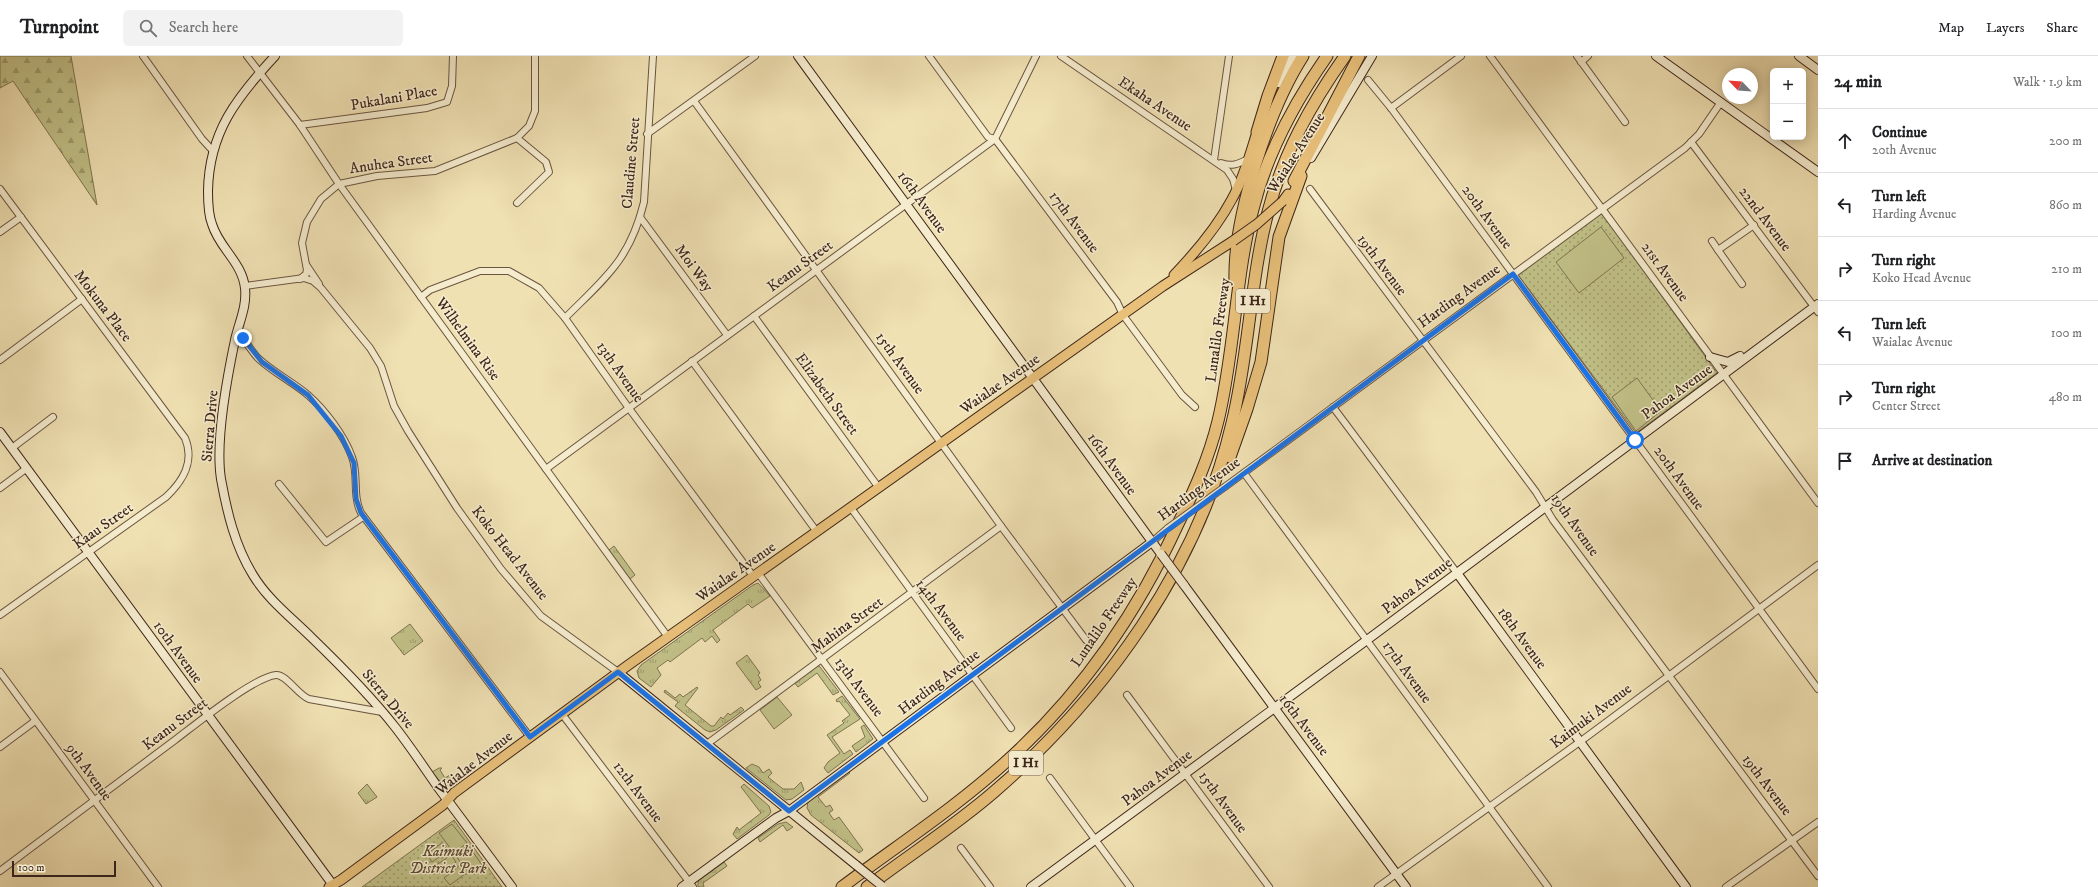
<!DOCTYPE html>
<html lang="en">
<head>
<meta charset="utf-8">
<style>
	:root { --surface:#fff; --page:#f2f2f2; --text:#202124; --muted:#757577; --line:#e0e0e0 }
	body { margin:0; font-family:"IM FELL DW Pica",serif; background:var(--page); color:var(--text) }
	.controls { position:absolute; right:12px; top:12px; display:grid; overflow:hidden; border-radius:6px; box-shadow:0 2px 10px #0003 }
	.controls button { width:36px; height:36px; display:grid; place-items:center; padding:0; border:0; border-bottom:1px solid var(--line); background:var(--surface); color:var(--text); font:20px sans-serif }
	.compass { position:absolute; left:1722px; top:12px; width:36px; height:36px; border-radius:50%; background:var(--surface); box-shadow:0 2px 10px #0003; rotate:295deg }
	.scale { position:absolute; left:12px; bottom:10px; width:104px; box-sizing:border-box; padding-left:4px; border:2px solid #3e261b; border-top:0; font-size:11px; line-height:14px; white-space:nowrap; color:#3e261b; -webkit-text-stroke:3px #f5ecce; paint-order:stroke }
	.stop { position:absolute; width:12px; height:12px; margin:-9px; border:3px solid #1a73e8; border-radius:50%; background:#fff }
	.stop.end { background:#1a73e8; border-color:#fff; box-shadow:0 1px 4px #0008 }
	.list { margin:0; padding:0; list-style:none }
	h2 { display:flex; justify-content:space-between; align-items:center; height:52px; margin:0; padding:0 16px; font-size:17px }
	h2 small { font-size:13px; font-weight:400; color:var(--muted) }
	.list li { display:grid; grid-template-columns:26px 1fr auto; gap:12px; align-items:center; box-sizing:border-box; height:64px; padding:0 16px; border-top:1px solid var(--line) }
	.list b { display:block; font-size:15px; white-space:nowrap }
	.list p { margin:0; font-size:13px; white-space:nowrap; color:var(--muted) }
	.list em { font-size:13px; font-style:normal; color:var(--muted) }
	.icon { flex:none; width:22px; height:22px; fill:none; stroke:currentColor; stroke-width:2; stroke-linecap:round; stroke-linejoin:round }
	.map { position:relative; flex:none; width:1818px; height:831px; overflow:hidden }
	header { display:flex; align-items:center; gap:24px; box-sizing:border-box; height:56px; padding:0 20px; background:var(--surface); border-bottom:1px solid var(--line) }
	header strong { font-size:19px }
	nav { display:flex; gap:22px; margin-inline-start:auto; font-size:14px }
	.search { width:280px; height:36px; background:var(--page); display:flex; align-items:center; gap:10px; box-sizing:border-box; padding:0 14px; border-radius:6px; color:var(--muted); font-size:15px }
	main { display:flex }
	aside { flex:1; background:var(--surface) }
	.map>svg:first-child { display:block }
</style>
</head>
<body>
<header>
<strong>Turnpoint</strong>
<div class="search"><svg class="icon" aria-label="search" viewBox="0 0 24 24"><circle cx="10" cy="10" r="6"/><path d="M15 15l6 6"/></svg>Search here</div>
<nav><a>Map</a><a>Layers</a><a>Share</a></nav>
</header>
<main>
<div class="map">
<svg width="1818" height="831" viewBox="0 0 1818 831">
	<defs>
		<pattern id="grass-tufts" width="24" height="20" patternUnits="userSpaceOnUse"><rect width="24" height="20" fill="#c1c188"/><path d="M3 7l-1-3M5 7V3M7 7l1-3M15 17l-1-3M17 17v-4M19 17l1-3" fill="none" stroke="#9e9d6e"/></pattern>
		<pattern id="forest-firs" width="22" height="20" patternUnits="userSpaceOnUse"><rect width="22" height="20" fill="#c1c188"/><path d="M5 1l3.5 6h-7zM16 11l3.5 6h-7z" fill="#9e9d6e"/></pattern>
		<pattern id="park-dots" width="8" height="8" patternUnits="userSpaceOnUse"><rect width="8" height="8" fill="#c1c188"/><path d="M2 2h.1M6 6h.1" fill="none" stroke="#9e9d6e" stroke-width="1.8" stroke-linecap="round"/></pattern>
	</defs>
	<rect width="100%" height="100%" fill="#f0e1b3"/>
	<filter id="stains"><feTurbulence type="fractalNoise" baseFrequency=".005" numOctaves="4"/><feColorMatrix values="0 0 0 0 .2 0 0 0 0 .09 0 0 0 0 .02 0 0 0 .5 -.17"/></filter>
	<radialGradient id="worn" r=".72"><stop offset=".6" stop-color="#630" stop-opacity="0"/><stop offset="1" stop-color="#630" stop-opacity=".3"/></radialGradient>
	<!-- grass -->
	<g fill="url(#grass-tufts)" stroke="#807452">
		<polygon points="614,490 635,519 630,523 609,494"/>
		<polygon points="758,527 770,540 752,552 748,548 713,574 720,584 717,587 712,580 705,586 702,582 670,606 668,604 657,612 661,619 651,631 639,622 637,615 641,609 753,529"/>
		<polygon points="410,568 423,585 404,599 391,582"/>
		<polygon points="747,599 760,617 758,619 761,624 758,626 761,631 756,634 736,607"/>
		<polygon points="819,610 820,611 839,636 833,639 817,617 798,631 794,626 815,611"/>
		<polygon points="697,631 698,632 685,649 711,670 714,670 721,661 723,663 728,657 730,659 741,651 744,654 716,674 710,676 705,674 675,650 678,646 664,636 665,634 675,642 680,638 683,641"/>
		<polygon points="842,640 860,663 832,681 844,698 850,694 853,698 828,717 824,712 828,706 840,697 827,679 844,667 842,665 850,659 839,645 837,646 836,644"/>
		<polygon points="864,669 873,683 856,696 852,690 865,681 861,671"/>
		<polygon points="752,708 759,711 763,717 769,713 772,717 768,721 783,733 794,733 801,726 804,734 792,743 786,744 746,712"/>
		<polygon points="439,712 442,712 440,714 445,722 450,719 453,722 457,719 461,724 452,730 444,730 432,716"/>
		<polygon points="848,715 850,717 818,741 826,751 830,749 833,754 829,757 834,764 839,761 863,794 859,797 811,759 807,752 808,745"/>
		<polygon points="367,728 377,741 366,748 358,737"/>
		<polygon points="744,728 769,750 771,756 769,759 737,783 733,778 737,771 739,774 761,757 741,731"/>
		<polygon points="786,766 793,771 787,775 783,769 760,786 758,782 778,768"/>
		<polygon points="724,806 727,810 703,827 704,831 698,831 698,825"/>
	</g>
	<!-- forest -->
	<polygon fill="url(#forest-firs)" stroke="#807452" points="0,0 71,0 97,149 13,25 0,32"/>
	<!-- park -->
	<g fill="url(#park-dots)" stroke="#807452">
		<polygon points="1602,157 1717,317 1636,377 1518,219"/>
		<polygon points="454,764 502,831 362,831"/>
	</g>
	<!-- pitch -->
	<g fill="#c1c188" stroke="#807452">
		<polygon points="1601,171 1624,202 1579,237 1556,206"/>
		<polygon points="1637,322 1661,355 1636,375 1612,341"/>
		<polygon points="777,641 792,659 774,673 760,654"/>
		<polygon points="452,768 467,787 454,797 439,777"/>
		<polygon points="442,787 448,795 432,806 427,798"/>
		<polygon points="468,789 482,809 470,818 455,799"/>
		<polygon points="451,799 456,806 441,818 435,810"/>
		<polygon points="459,810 465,818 450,829 444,822"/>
	</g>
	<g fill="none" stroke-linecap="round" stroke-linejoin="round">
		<defs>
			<g id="street">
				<polyline points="143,0 202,83 213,95"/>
				<polyline points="247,0 300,69 339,128 668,581"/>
				<polyline points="929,0 988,81 995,83 1117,246 1123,259 1182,339 1195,351"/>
				<polyline points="1061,0 1227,114 1233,123 1236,134"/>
				<polyline points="1490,0 1818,447"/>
				<polyline points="1577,0 1625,66"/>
				<polyline points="1581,6 1588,0"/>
				<polyline points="1368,24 1391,52 1818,633"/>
				<polyline points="694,45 1001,470 1086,584"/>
				<polyline points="1391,52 1461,0"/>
				<polyline points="300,69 427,52 447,46 452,30 453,0"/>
				<polyline points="647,78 755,0"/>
				<polyline points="517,82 546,106 549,116 517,147"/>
				<polyline points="1691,86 1818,256"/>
				<polyline points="1214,104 1229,0"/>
				<path d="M1221,107C1232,111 1238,108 1248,103"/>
				<path d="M0,133L185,382C195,406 183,425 166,441L0,559"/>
				<polyline points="1310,133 1536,436 1553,464 1818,820"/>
				<polyline points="640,161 727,279"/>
				<polyline points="0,176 21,161"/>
				<polyline points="1712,185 1718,194"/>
				<polyline points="307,210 319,228"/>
				<polyline points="300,223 306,218 307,214 302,187 307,166 321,143 339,128 377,120 435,115 517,82 529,70 535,55 535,0"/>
				<polyline points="1742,228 1718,194 1754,169"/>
				<polyline points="245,230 304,222 313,225 321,232 370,292 381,310 394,350 408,375 457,452 501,513 541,560 618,616"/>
				<polyline points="421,241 430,234 480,215 509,215 539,232 565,262 628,351 753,520"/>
				<polyline points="754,260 879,432"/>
				<path d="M565,262C605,222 630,204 644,146L653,0"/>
				<path d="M236,280C247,283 251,296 259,303C274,317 293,326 308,339C325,354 344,379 352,401C359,419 352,439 361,457L530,681"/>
				<polyline points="0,304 82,243"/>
				<polyline points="692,305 817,476"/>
				<polyline points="1333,351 1457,517"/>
				<polyline points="12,392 53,361"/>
				<polyline points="546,413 995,83 1036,0"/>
				<polyline points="1244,417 1548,831"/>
				<polyline points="279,428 326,486 363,461"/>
				<polyline points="1226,430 1685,92 1699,78 1721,46"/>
				<polyline points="0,432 27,412"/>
				<polyline points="851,452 1011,672"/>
				<polyline points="1152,486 1168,472"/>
				<polyline points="758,517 924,742"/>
				<polyline points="0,616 158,831"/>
				<polyline points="1127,639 1269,831"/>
				<polyline points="562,658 693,831"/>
				<polyline points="707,688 1001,470"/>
				<polyline points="0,691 35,665"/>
				<polyline points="1050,722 1130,831"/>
				<polyline points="961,792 990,831"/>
				<path d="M0,815C58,771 117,728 175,684C195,669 254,621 276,619C286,618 298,639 309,643L382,656"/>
				<polyline points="1378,831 1581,685 1818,509"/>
				<polyline points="1726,831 1818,766"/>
			</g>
			<g id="secondary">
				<path d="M275,0C237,41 209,76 208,135C208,145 208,158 212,168C219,192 242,206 245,232C247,251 239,266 235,284C227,322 215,385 221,423C227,456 235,490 253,519C268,544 292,562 312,582C341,610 370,639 395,671C410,690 423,710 437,730C462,764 487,797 512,831"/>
				<polyline points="798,0 1161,498"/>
				<polyline points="1656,0 1818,116"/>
				<polyline points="1799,0 1818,14"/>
				<polyline points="1278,27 1293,0"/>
				<polyline points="1311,102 1372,0"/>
				<polyline points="1710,301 1728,306 1740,300"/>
				<polyline points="0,376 333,829"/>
				<polyline points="1457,517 1686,831"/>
				<polyline points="1184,529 1406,831"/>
				<polyline points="618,616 856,809"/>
				<polyline points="682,831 776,762 789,755 1152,486"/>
				<polyline points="1031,831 1367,584 1818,248"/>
			</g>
			<g id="primary">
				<polyline points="1283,145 1288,138"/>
				<path d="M1174,219C1196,196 1217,171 1232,143C1244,122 1250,98 1257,76"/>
				<polyline points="329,831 341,824 443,749 454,737 627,610 1163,230 1233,185"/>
			</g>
			<g id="highway">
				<polyline points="1257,76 1268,40 1283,0"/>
				<polyline points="1294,125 1359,0"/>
				<path d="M1235,225C1233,161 1269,53 1303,0"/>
				<polyline points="1230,401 1247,353 1261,306 1279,181 1301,120"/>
				<path d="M842,831C898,789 958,750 1009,703C1082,637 1137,557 1178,468C1194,435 1209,402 1218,365C1235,295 1235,222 1253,153C1267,97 1294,47 1327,0"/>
				<path d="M867,831C909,799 955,770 995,735C1105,640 1199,510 1232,367C1249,298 1250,225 1268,156C1283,98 1311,48 1345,0"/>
			</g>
		</defs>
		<!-- street casing -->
		<use href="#street" stroke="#6a5541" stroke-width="8"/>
		<!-- secondary casing -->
		<use href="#secondary" stroke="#3e261b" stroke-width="10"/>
		<!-- primary casing -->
		<use href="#primary" stroke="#3e261b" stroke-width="11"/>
		<!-- highway casing -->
		<use href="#highway" stroke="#3e261b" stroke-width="13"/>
		<!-- street -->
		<use href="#street" stroke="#f5ecce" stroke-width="6"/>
		<!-- secondary -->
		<use href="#secondary" stroke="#f5ecce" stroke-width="8"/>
		<!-- primary -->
		<use href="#primary" stroke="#e8c07a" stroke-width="9"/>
		<!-- highway -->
		<use href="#highway" stroke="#e8c07a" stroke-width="11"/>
		<defs>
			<polyline id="street-bridge" points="1168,472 1226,430"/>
			<g id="secondary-bridge">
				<polyline points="1161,498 1184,529"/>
				<polyline points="856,809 882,830"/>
			</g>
			<polyline id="primary-bridge" points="1233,185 1257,168 1283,145"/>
		</defs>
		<!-- street-bridge casing -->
		<use href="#street-bridge" stroke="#6a5541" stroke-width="8" stroke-linecap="butt"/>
		<!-- secondary-bridge casing -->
		<use href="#secondary-bridge" stroke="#3e261b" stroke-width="10" stroke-linecap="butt"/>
		<!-- primary-bridge casing -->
		<use href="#primary-bridge" stroke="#3e261b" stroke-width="11" stroke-linecap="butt"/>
		<!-- street-bridge -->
		<use href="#street-bridge" stroke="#f5ecce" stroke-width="6"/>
		<!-- secondary-bridge -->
		<use href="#secondary-bridge" stroke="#f5ecce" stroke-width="8"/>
		<!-- primary-bridge -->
		<use href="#primary-bridge" stroke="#e8c07a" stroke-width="9"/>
	</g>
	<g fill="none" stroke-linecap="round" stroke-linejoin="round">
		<!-- route -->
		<polyline stroke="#1a73e8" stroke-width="5" points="243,282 262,306 308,339 341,380 354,407 356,443 361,457 530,681 618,616 789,755 1513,218 1635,384"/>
	</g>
	<g text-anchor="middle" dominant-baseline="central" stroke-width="3" stroke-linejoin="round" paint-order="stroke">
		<!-- shield labels -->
		<g fill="#f5ecce" stroke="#756151" stroke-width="1">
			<rect x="1236" y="233" width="34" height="24" rx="3"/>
			<rect x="1009" y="695" width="34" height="24" rx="3"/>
		</g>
		<g font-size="14" font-weight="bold" fill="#3e261b">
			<text x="1253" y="245">I H1</text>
			<text x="1026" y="707">I H1</text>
		</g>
		<!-- street labels -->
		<g font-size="15" fill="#3e261b" stroke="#f5ecce">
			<text transform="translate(394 42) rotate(-10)">Pukalani Place</text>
			<text transform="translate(1155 48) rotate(34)">Ekaha Avenue</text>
			<text transform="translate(1296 97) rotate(-57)">Waialae Avenue</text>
			<text transform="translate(391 107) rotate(-8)">Anuhea Street</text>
			<text transform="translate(631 107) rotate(-85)">Claudine Street</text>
			<text transform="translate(922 146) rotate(54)">16th Avenue</text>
			<text transform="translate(1487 161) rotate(54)">20th Avenue</text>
			<text transform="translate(1765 163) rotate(53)">22nd Avenue</text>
			<text transform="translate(1074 166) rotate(53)">17th Avenue</text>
			<text transform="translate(1382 209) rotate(53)">19th Avenue</text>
			<text transform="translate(800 210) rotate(-36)">Keanu Street</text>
			<text transform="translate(694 212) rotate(54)">Moi Way</text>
			<text transform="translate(1665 216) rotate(54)">21st Avenue</text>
			<text transform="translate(1459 240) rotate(-36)">Harding Avenue</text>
			<text transform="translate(103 250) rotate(53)">Mokuna Place</text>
			<text transform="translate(1218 274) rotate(-82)">Lunalilo Freeway</text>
			<text transform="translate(468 283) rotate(54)">Wilhelmina Rise</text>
			<text transform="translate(900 307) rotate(54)">15th Avenue</text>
			<text transform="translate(620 316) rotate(55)">13th Avenue</text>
			<text transform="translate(1000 328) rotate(-35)">Waialae Avenue</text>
			<text transform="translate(1677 336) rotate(-36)">Pahoa Avenue</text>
			<text transform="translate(827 338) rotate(54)">Elizabeth Street</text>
			<text transform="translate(210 370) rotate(-85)">Sierra Drive</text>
			<text transform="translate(1112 408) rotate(54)">16th Avenue</text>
			<text transform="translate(1679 422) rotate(54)">20th Avenue</text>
			<text transform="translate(1199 433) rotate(-36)">Harding Avenue</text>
			<text transform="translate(1575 469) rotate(55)">19th Avenue</text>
			<text transform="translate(103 470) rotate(-35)">Kaau Street</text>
			<text transform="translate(510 497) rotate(52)">Koko Head Avenue</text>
			<text transform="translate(736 516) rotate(-35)">Waialae Avenue</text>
			<text transform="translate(1417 530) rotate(-37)">Pahoa Avenue</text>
			<text transform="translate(941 554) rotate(53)">14th Avenue</text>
			<text transform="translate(1104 566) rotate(-56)">Lunalilo Freeway</text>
			<text transform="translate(847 569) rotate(-36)">Mahina Street</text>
			<text transform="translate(1522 582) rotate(54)">18th Avenue</text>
			<text transform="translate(178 596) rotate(54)">10th Avenue</text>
			<text transform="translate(1407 616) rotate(54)">17th Avenue</text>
			<text transform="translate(939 626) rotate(-37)">Harding Avenue</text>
			<text transform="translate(859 631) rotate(53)">13th Avenue</text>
			<text transform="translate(388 643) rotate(50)">Sierra Drive</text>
			<text transform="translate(1591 660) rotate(-37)">Kaimuki Avenue</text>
			<text transform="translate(175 668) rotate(-37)">Keanu Street</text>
			<text transform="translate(1304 669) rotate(53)">16th Avenue</text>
			<text transform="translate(474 707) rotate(-38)">Waialae Avenue</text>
			<text transform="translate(89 716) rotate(54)">9th Avenue</text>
			<text transform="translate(1157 722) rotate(-37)">Pahoa Avenue</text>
			<text transform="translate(1767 729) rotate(53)">19th Avenue</text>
			<text transform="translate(638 736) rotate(53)">12th Avenue</text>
			<text transform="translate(1223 746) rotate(54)">15th Avenue</text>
		</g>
		<!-- park labels -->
		<g font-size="15" font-style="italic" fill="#5f4d36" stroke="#f5ecce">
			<text x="448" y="795">Kaimuki<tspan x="448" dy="17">District Park</tspan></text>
		</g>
	</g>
	<rect width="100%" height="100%" filter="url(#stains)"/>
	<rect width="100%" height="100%" fill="url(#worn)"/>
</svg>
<div class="controls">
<button>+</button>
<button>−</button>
</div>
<svg class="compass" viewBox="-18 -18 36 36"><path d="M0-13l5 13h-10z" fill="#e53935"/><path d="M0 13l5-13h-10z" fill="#757577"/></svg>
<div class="scale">100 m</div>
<div class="stop" style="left:1635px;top:384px"></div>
<div class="stop end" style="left:243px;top:282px"></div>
</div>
<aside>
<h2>24 min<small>Walk · 1.9 km</small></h2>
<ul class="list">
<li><svg class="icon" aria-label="ahead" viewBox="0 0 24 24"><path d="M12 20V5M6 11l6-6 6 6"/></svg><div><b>Continue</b><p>20th Avenue</p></div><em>200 m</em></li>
<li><svg class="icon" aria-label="left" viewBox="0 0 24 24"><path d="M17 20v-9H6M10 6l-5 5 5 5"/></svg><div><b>Turn left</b><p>Harding Avenue</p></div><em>860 m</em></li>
<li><svg class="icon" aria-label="right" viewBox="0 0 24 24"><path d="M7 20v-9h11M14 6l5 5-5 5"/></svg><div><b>Turn right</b><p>Koko Head Avenue</p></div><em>210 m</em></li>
<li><svg class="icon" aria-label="left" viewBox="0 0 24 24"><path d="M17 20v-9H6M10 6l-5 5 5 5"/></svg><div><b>Turn left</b><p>Waialae Avenue</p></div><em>100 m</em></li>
<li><svg class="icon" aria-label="right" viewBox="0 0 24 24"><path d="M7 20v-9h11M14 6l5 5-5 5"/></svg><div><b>Turn right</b><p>Center Street</p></div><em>480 m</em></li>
<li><svg class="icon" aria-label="arrive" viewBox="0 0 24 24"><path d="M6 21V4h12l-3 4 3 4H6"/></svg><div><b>Arrive at destination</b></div></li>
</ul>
</aside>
</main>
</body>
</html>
